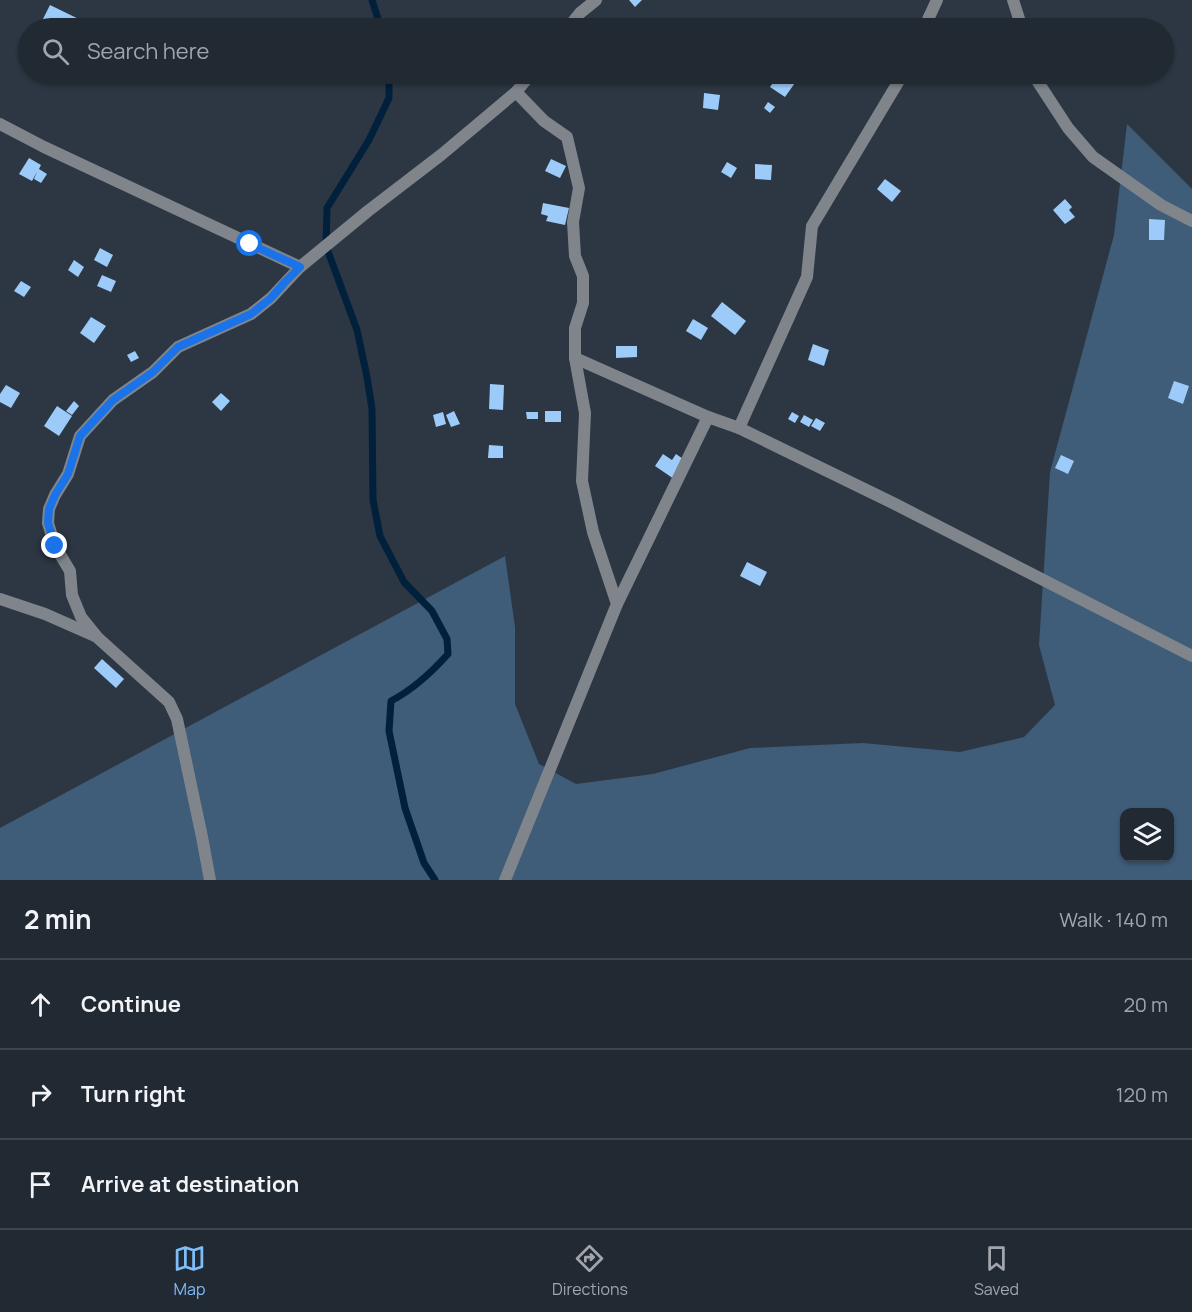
<!DOCTYPE html>
<html lang="en">
<head>
<meta charset="utf-8">
<style>
	:root { --surface:#212932; --page:#2d353e; --text:#f1f3f6; --muted:#a2a6ac; --line:#3e454d; --accent:#7fbdfa }
	body { margin:0; font-family:Manrope,sans-serif; background:var(--page); color:var(--text) }
	.controls { position:absolute; right:18px; bottom:18px; display:grid; overflow:hidden; border-radius:12px; box-shadow:0 2px 4px #0004 }
	.controls button { width:54px; height:54px; display:grid; place-items:center; padding:0; border:0; border-bottom:2px solid var(--line); background:var(--surface); color:var(--text); font:30px sans-serif }
	.stop { position:absolute; width:18px; height:18px; margin:-14px; border:4px solid #1a73e8; border-radius:50%; background:#fff }
	.stop.end { background:#1a73e8; border-color:#fff; box-shadow:0 2px 6px #0008 }
	.list { margin:0; padding:0; list-style:none }
	h2 { display:flex; justify-content:space-between; align-items:center; height:78px; margin:0; padding:0 24px; font-size:26px }
	h2 small { font-size:20px; font-weight:400; color:var(--muted) }
	.list li { display:grid; grid-template-columns:39px 1fr auto; gap:18px; align-items:center; box-sizing:border-box; height:90px; padding:0 24px; border-top:2px solid var(--line) }
	.list b { display:block; font-size:22px; white-space:nowrap }
	.list em { font-size:20px; font-style:normal; color:var(--muted) }
	.icon { flex:none; width:33px; height:33px; fill:none; stroke:currentColor; stroke-width:2; stroke-linecap:round; stroke-linejoin:round }
	.map { position:relative; flex:none; width:1192px; height:880px; overflow:hidden }
	.search { position:absolute; background:var(--surface); box-shadow:0 2px 4px #0004; left:18px; right:18px; top:18px; height:66px; display:flex; align-items:center; gap:15px; box-sizing:border-box; padding:0 21px; border-radius:33px; color:var(--muted); font-size:22px }
	.sheet { height:348px; background:var(--surface) }
	nav { display:flex; justify-content:space-around; align-items:center; box-sizing:border-box; height:84px; border-top:2px solid var(--line); background:var(--surface); font-size:16px; color:var(--muted) }
	nav a { display:grid; justify-items:center; gap:3px }
	nav .on { color:var(--accent) }
	.map>svg:first-child { display:block }
</style>
</head>
<body>
<div class="map">
<svg width="1192" height="880" viewBox="0 0 1192 880">
	<rect width="100%" height="100%" fill="#2c3743"/>
	<!-- green -->
	<path fill="#3f5c78" fill-rule="evenodd" d="M1127,124L1192,189V880H0V828L505,556L515,627V704L539,764L576,784L653,774L750,748L863,743L960,752L1024,737L1055,705L1039,645L1050,472L1114,235ZM1124,812H1170V858H1124Z"/>
	<g fill="none" stroke-linecap="round" stroke-linejoin="round">
		<!-- stream -->
		<g stroke="#00203c" stroke-width="7">
			<polyline points="372,0 381,28"/>
			<path d="M389,74V98L369,140L327,208L326,246L357,330L367,377L372,409L373,500L380,536L404,582L432,611L447,639L448,654C431,673 414,689 391,701L389,731L405,808L424,863L435,880"/>
		</g>
	</g>
	<!-- building -->
	<g fill="#9ccbfa">
		<polygon points="629,0 642,0 635,7"/>
		<polygon points="50,5 89,24 86,28 53,28 41,23"/>
		<polygon points="779,74 787,74 797,80 785,97 770,87"/>
		<polygon points="704,93 720,95 718,110 703,108"/>
		<polygon points="768,102 775,107 770,113 764,108"/>
		<polygon points="29,158 41,165 39,169 47,174 41,183 34,179 37,172 32,181 19,174"/>
		<polygon points="551,159 566,166 560,178 545,171"/>
		<polygon points="727,162 737,168 731,178 721,172"/>
		<polygon points="755,164 772,165 771,180 755,179"/>
		<polygon points="885,179 901,191 892,202 877,189"/>
		<polygon points="1065,199 1072,207 1069,210 1075,217 1065,224 1053,210"/>
		<polygon points="543,203 569,208 565,225 546,221 548,216 541,214"/>
		<polygon points="1149,219 1165,220 1164,240 1149,240"/>
		<polygon points="100,248 113,255 107,267 94,260"/>
		<polygon points="74,260 84,267 78,277 68,270"/>
		<polygon points="102,275 116,281 111,292 97,286"/>
		<polygon points="21,281 31,287 24,297 14,291"/>
		<polygon points="722,302 746,321 735,335 711,316"/>
		<polygon points="91,317 106,326 94,343 80,333"/>
		<polygon points="693,319 708,328 701,340 686,331"/>
		<polygon points="813,344 829,350 824,366 808,360"/>
		<polygon points="616,346 637,346 637,357 616,358"/>
		<polygon points="135,351 139,358 131,362 127,355"/>
		<polygon points="1174,381 1189,386 1183,404 1168,398"/>
		<polygon points="490,384 504,385 503,410 489,409"/>
		<polygon points="6,385 20,393 11,408 0,402 0,394"/>
		<polygon points="221,393 230,401 221,411 212,402"/>
		<polygon points="74,401 79,406 72,415 66,411"/>
		<polygon points="57,406 72,416 59,436 44,426"/>
		<polygon points="454,411 460,424 451,427 446,415"/>
		<rect x="545" y="411" width="16" height="11"/>
		<polygon points="443,412 446,424 436,427 433,415"/>
		<polygon points="526,412 538,412 538,419 527,419"/>
		<polygon points="792,412 799,416 795,423 788,419"/>
		<polygon points="804,415 813,420 809,427 800,422"/>
		<polygon points="816,418 825,423 820,431 811,426"/>
		<polygon points="489,445 503,446 503,458 488,458"/>
		<polygon points="663,454 672,460 676,454 686,461 674,479 655,466"/>
		<polygon points="1061,455 1074,461 1068,474 1055,468"/>
		<polygon points="747,562 767,572 760,586 740,576"/>
		<polygon points="102,659 124,679 116,688 94,668"/>
	</g>
	<g fill="none" stroke-linecap="round" stroke-linejoin="round">
		<!-- street -->
		<g stroke="#7f858b" stroke-width="12">
			<polyline points="1013,0 1022,28"/>
			<polyline points="568,28 580,13 596,0"/>
			<polyline points="924,28 937,0"/>
			<polyline points="1036,74 1038,82 1068,128 1093,157 1161,205 1192,221"/>
			<polyline points="0,124 44,147 300,267"/>
			<polyline points="575,358 708,417 739,428 893,503 1192,656"/>
			<polyline points="739,428 807,277 812,226 903,74"/>
			<polyline points="0,599 45,614 95,636"/>
			<polyline points="617,604 708,417"/>
			<polyline points="210,880 202,837 177,719 169,702 98,638 81,617 72,595 70,571 55,546 48,523 49,509 55,495 68,474 80,436 113,400 153,372 178,347 251,314 271,298 300,267 368,211 441,155 516,92 531,74"/>
			<polyline points="505,880 617,604 593,532 582,481 585,413 575,358 575,328 583,303 583,276 575,256 573,222 579,188 567,137 544,121 516,92"/>
		</g>
	</g>
	<g fill="none" stroke-linecap="round" stroke-linejoin="round">
		<!-- route -->
		<polyline stroke="#1a73e8" stroke-width="8" points="55,546 48,523 49,509 55,495 68,474 80,436 113,400 153,372 178,347 251,314 271,298 285,282 300,267 250,244"/>
	</g>
</svg>
<div class="controls">
<button><svg class="icon" aria-label="layers" viewBox="0 0 24 24"><path d="M12 4l9 5-9 5-9-5zM3 14l9 5 9-5"/></svg></button>
</div>
<div class="stop" style="left:250px;top:244px"></div>
<div class="stop end" style="left:55px;top:546px"></div>
<div class="search"><svg class="icon" aria-label="search" viewBox="0 0 24 24"><circle cx="10" cy="10" r="6"/><path d="M15 15l6 6"/></svg>Search here</div>
</div>
<section class="sheet">
<h2>2 min<small>Walk · 140 m</small></h2>
<ul class="list">
<li><svg class="icon" aria-label="ahead" viewBox="0 0 24 24"><path d="M12 20V5M6 11l6-6 6 6"/></svg><div><b>Continue</b></div><em>20 m</em></li>
<li><svg class="icon" aria-label="right" viewBox="0 0 24 24"><path d="M7 20v-9h11M14 6l5 5-5 5"/></svg><div><b>Turn right</b></div><em>120 m</em></li>
<li><svg class="icon" aria-label="arrive" viewBox="0 0 24 24"><path d="M6 21V4h12l-3 4 3 4H6"/></svg><div><b>Arrive at destination</b></div></li>
</ul>
</section>
<nav>
<a class="on"><svg class="icon" aria-label="map" viewBox="0 0 24 24"><path d="M3 6l6-2 6 2 6-2v14l-6 2-6-2-6 2zM9 4v14M15 6v14"/></svg>Map</a>
<a><svg class="icon" aria-label="directions" viewBox="0 0 24 24"><path d="M12 3l9 9-9 9-9-9zM9 14v-3h6M13 9l2 2-2 2"/></svg>Directions</a>
<a><svg class="icon" aria-label="saved" viewBox="0 0 24 24"><path d="M7 4h10v16l-5-4-5 4z"/></svg>Saved</a>
</nav>
</body>
</html>
